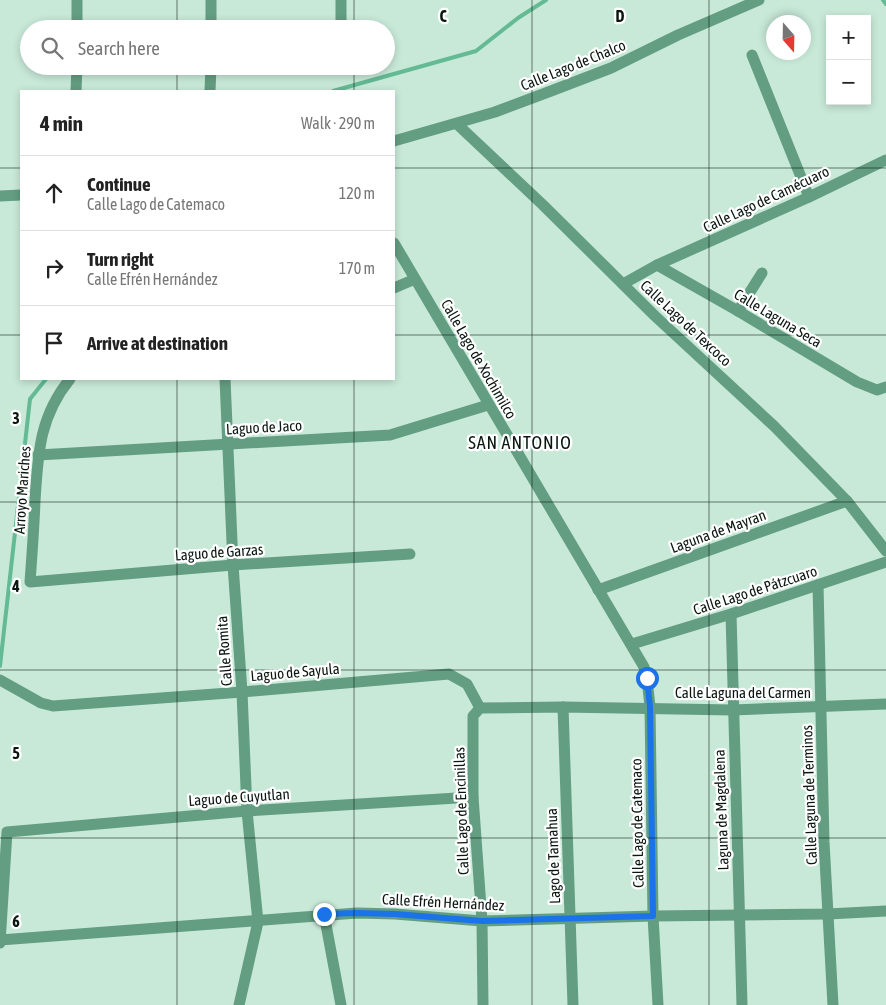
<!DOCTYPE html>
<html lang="en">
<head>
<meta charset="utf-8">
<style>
	:root { --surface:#fff; --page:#f2f2f2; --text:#222; --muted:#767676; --line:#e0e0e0 }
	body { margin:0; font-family:"Asap Condensed",sans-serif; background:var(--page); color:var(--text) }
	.controls { position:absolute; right:15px; top:15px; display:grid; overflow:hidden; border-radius:0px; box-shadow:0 2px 8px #0003 }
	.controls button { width:45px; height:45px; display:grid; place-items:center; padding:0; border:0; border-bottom:1px solid var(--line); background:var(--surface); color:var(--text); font:25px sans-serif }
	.compass { position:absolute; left:766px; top:15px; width:45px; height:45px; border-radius:50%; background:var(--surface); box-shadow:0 2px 8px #0003; rotate:160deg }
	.stop { position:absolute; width:15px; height:15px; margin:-11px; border:4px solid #1a73e8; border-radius:50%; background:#fff }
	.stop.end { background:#1a73e8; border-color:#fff; box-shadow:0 1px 5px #0008 }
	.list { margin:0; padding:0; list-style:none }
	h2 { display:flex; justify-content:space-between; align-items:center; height:65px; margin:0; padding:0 20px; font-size:21px }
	h2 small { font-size:16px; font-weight:400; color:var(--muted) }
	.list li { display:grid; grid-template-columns:32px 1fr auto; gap:15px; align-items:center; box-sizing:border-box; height:75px; padding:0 20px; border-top:1px solid var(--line) }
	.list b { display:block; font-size:19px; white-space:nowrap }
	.list p { margin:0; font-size:16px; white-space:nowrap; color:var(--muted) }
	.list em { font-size:16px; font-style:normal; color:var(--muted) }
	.icon { flex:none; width:28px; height:28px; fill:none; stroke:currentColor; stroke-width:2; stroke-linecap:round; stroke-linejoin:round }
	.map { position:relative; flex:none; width:886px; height:1005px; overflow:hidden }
	.search { position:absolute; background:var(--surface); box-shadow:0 2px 8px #0003; left:20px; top:20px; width:375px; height:55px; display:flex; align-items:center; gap:12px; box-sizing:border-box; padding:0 18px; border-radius:28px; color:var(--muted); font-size:19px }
	.panel { position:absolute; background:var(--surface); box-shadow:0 2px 8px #0003; left:20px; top:90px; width:375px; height:290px; border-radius:0px }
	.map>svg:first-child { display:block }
</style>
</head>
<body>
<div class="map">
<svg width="886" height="1005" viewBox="0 0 886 1005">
	<rect width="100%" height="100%" fill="#c8e9d8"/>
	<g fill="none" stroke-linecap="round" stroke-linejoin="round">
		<!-- stream -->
		<g stroke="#63ba94" stroke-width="4">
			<polyline points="883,0 886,4"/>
			<polyline points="333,91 476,51 518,18 546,0"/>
			<polyline points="0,666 30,399 46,379"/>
		</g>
		<!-- minor -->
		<g stroke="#639d82" stroke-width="11">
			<polyline points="341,0 341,29"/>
			<polyline points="77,29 77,0"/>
			<polyline points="211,29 211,0"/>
			<polyline points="752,55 809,197"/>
			<polyline points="76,91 77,66"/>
			<polyline points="210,91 211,66"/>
			<polyline points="457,124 543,205 655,316 774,426 847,501 886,551"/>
			<polyline points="394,141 495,112 551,91 611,68 678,35 759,0"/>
			<polyline points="0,196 21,195"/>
			<polyline points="394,243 644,667 647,678 650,707 653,916 658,1005"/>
			<polyline points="657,265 738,311 857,382 877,390 886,387"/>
			<polyline points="623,284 657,265 809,197 886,160"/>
			<polyline points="394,288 415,279"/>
			<polyline points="738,311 762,273"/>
			<path d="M70,379C39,417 38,454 35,501C34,528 32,555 30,582L233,565L410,554"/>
			<polyline points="225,379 233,565 242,692 247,811 258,922 239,1005"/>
			<polyline points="38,455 390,435 488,405"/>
			<polyline points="818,585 824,842 833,1005"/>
			<polyline points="598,590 847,501"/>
			<polyline points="731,614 742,1005"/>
			<polyline points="632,644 731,614 886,562"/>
			<polyline points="0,680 41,703 53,706 242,692 449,674 467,684 480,708"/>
			<polyline points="563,707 573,1005"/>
			<polyline points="480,708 563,707 733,710 886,704"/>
			<polyline points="480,708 473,716 473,797 482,921 483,1005"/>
			<polyline points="324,914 341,1005"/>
			<polyline points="0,940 357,913 395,914 482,921 653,916 828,914 886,911"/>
			<polyline points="0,943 7,832 247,811 473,797"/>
		</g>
	</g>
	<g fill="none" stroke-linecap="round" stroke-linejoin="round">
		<!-- route -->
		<polyline stroke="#1a73e8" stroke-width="6" points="324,914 357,913 395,914 482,921 653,916 650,707 647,678"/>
	</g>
	<!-- grid -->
	<path fill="none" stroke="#0a1610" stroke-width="1" stroke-opacity="0.55" d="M177,0V29M354,0V29M532,0V1005M709,0V1005M177,66V91M354,66V91M0,168H21M394,168H886M0,335H21M394,335H886M177,379V1005M354,379V1005M0,502H886M0,670H886M0,838H886"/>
	<g text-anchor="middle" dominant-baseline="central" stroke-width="4.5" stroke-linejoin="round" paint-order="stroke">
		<!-- street labels -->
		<g font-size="15" fill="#0a1610" stroke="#fff">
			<text transform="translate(573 65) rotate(-22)">Calle Lago de Chalco</text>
			<text transform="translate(766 199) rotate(-25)">Calle Lago de Camécuaro</text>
			<text transform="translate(778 318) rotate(31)">Calle Laguna Seca</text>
			<text transform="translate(686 323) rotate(43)">Calle Lago de Texcoco</text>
			<text transform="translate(479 359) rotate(60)">Calle Lago de Xochimilco</text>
			<text transform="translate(264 427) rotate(-3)">Laguo de Jaco</text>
			<text transform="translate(22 490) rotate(-86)">Arroyo Mariches</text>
			<text transform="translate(718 531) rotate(-20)">Laguna de Mayran</text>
			<text transform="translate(219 552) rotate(-4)">Laguo de Garzas</text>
			<text transform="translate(755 590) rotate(-18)">Calle Lago de Pátzcuaro</text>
			<text transform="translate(224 651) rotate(-94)">Calle Romita</text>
			<text transform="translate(295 672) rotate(-5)">Laguo de Sayula</text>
			<text x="743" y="692">Calle Laguna del Carmen</text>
			<text transform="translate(809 795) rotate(-92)">Calle Laguna de Terminos</text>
			<text transform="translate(239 797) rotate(-4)">Laguo de Cuyutlan</text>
			<text transform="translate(721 810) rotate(-92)">Laguna de Magdalena</text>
			<text transform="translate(461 811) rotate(-92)">Calle Lago de Encinillas</text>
			<text transform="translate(637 823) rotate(-91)">Calle Lago de Catemaco</text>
			<text transform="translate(553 856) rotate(-92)">Lago de Tamahua</text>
			<text transform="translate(443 902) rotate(3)">Calle Efrén Hernández</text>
		</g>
		<!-- quarter labels -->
		<g font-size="18" letter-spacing="1" fill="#0a1610" stroke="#fff">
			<text x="520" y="442">SAN ANTONIO</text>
		</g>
	</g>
	<g font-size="16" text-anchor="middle" font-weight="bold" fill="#0a1610" stroke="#fff" stroke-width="4.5" stroke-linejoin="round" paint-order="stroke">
		<text x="443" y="22">C</text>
		<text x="620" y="22">D</text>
		<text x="16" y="424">3</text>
		<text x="16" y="592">4</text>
		<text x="16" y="759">5</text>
		<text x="16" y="927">6</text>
	</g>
</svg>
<div class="controls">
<button>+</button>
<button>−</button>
</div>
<svg class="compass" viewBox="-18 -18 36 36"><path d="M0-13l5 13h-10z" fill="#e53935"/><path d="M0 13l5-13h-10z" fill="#767676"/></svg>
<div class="stop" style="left:647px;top:678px"></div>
<div class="stop end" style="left:324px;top:914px"></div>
<div class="search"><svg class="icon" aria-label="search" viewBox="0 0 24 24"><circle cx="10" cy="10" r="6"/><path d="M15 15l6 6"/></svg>Search here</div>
<section class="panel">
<h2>4 min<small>Walk · 290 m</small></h2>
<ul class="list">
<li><svg class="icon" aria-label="ahead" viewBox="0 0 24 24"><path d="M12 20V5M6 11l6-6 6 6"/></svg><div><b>Continue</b><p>Calle Lago de Catemaco</p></div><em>120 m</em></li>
<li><svg class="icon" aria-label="right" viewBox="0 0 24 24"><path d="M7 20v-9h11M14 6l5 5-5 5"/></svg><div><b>Turn right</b><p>Calle Efrén Hernández</p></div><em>170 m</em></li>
<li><svg class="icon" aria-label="arrive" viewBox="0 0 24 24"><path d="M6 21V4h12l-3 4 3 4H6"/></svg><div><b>Arrive at destination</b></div></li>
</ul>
</section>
</div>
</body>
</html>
